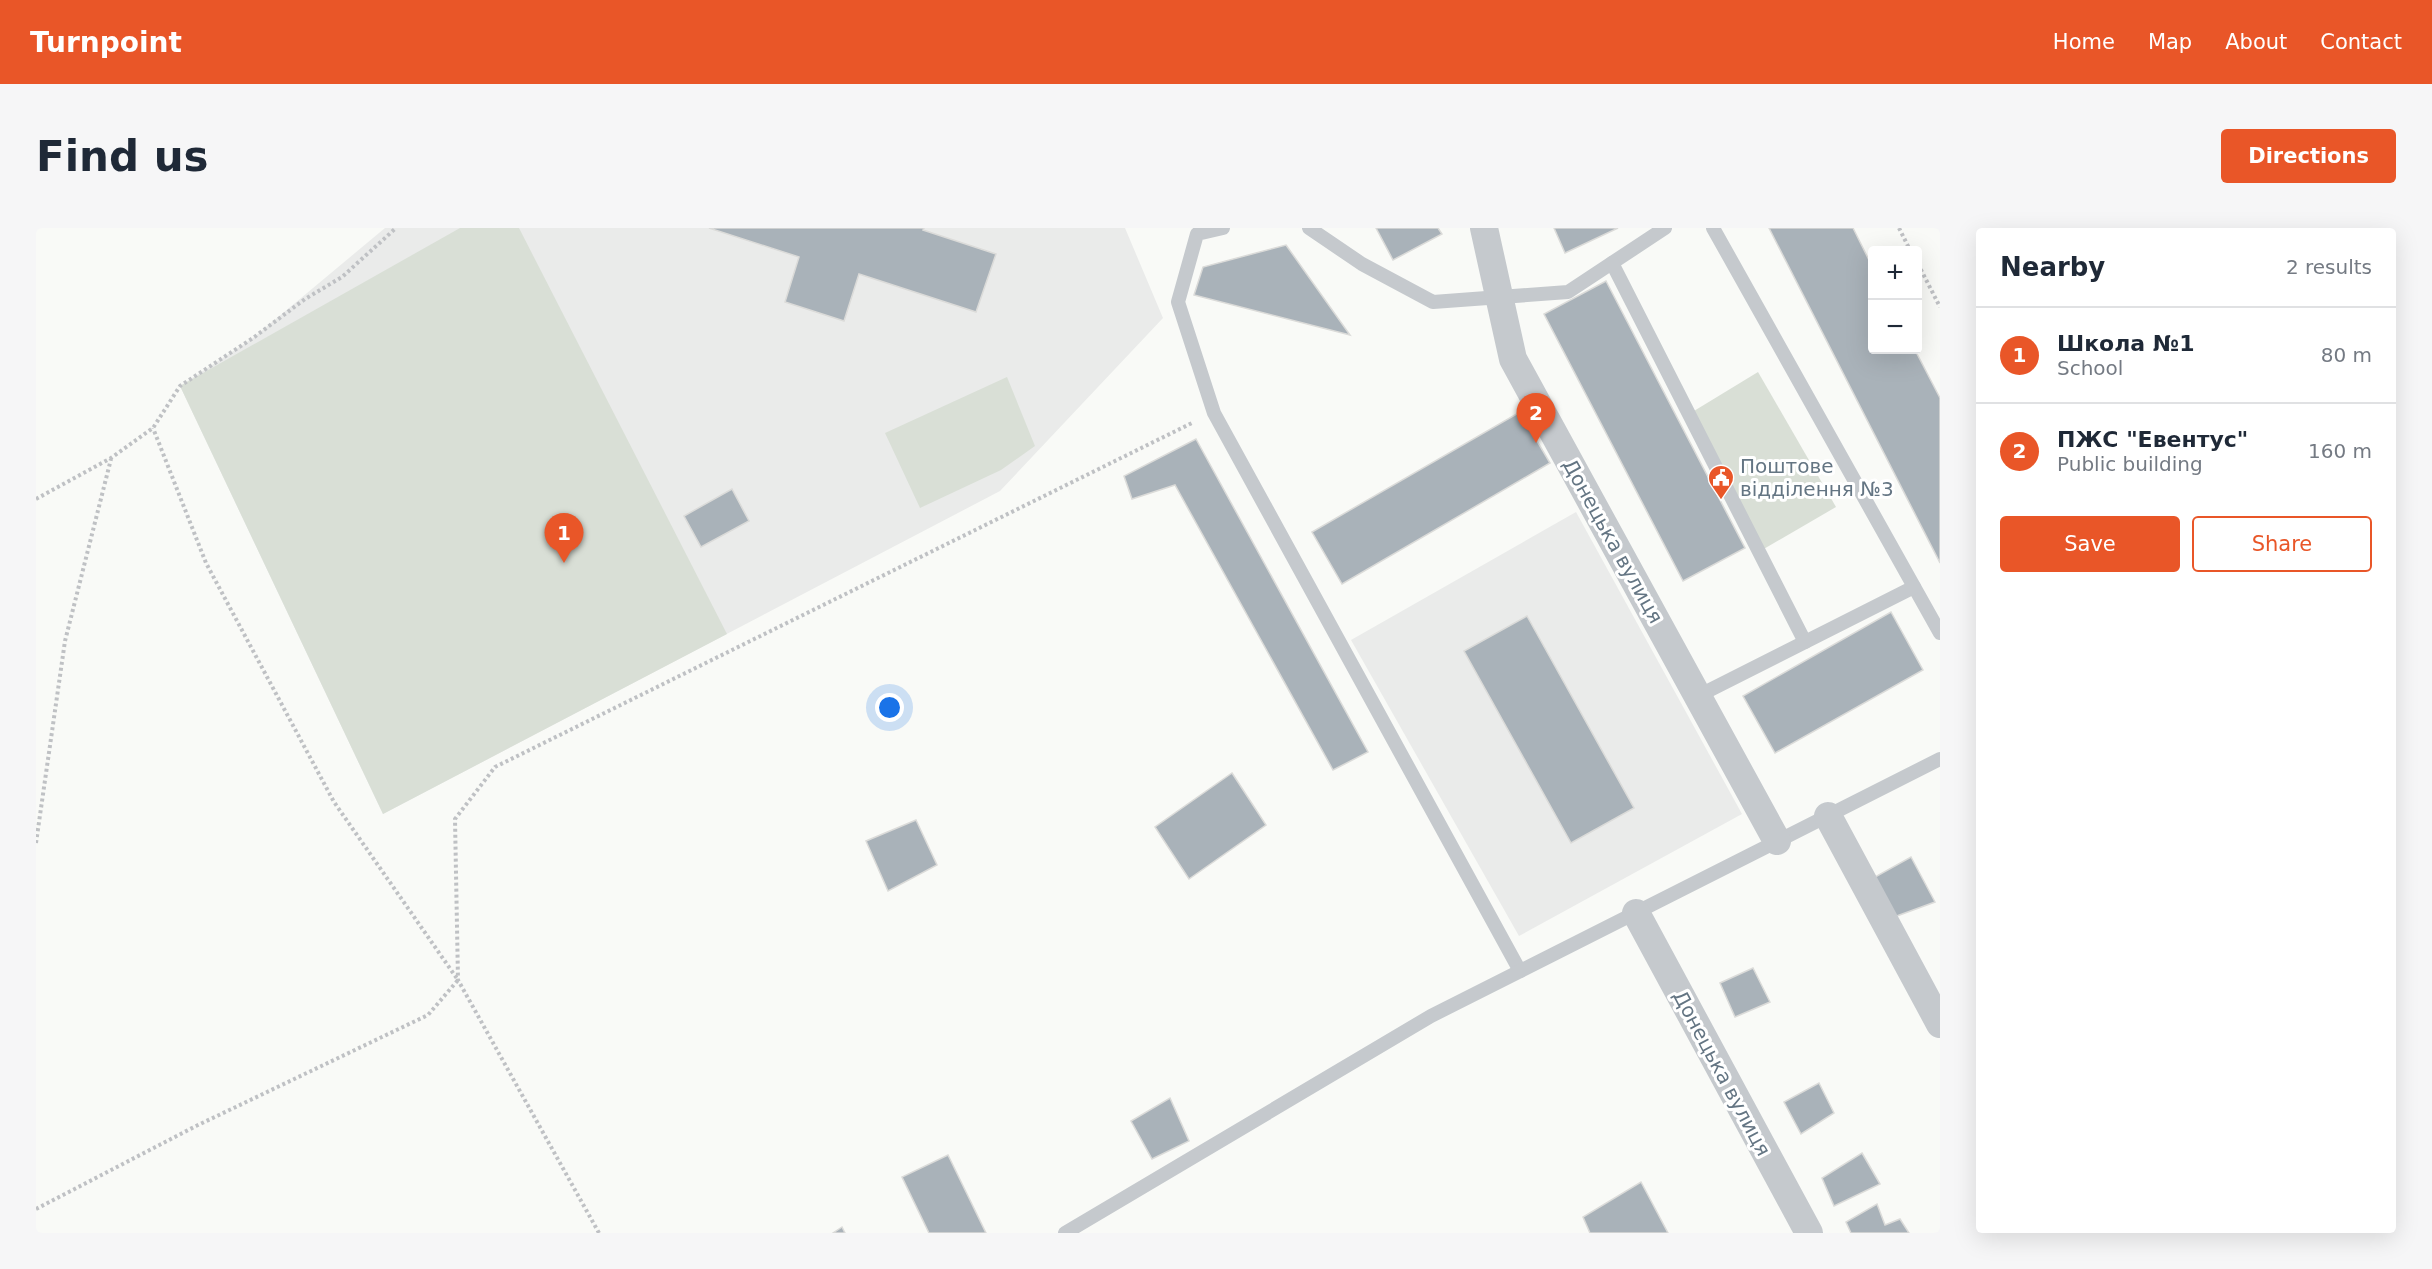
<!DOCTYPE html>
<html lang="en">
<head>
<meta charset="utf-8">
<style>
	:root { --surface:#fff; --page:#f6f6f7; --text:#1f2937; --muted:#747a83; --line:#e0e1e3; --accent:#e95628 }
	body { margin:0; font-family:"DejaVu Sans",sans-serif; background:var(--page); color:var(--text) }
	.controls { position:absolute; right:18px; top:18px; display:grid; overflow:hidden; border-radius:6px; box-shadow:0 6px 24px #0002 }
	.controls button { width:54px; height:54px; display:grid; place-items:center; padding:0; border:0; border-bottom:2px solid var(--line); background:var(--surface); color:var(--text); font:30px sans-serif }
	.you { position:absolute; left:854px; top:480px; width:21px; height:21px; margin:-15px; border:4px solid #fff; border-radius:50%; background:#1a73e8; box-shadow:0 0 0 9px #1a73e833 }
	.badge { display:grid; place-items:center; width:39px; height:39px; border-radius:50%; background:var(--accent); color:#fff; font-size:20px; font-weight:700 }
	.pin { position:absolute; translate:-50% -50px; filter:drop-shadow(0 2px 3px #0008) }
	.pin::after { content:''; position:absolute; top:32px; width:21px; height:18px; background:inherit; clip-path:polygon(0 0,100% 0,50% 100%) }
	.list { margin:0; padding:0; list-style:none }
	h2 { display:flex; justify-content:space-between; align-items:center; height:78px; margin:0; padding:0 24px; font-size:26px }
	h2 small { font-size:20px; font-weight:400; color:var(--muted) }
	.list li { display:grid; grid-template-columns:39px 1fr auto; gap:18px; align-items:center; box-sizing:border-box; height:96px; padding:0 24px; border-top:2px solid var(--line) }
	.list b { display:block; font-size:22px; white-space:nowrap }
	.list p { margin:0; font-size:20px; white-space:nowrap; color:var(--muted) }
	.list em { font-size:20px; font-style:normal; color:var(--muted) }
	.actions { display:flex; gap:12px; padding:18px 24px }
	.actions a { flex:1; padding:14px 0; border:2px solid var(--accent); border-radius:6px; text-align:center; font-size:21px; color:var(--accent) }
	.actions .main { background:var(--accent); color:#fff }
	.map { position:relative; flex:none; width:1904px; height:1005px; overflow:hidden; border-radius:6px }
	header { display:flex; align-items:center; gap:36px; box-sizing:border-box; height:84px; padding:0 30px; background:var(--accent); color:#fff }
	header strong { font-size:28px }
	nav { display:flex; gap:33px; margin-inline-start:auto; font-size:21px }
	.intro { display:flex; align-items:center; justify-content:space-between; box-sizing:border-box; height:144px; padding:0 36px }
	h1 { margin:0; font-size:42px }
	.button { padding:15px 27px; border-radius:6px; background:var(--accent); color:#fff; font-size:21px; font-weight:700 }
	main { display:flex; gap:36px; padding:0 36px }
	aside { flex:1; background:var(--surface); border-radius:6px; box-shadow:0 6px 24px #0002 }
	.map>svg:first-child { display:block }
</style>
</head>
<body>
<header>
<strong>Turnpoint</strong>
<nav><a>Home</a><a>Map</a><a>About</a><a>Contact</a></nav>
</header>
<div class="intro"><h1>Find us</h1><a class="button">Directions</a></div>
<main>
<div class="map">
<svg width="1904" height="1005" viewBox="0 0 1904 1005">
	<rect width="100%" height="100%" fill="#f9faf7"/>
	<!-- built -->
	<g fill="#eaebea">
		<polygon points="349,0 1089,0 1127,90 964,263 347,586 144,158 217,110"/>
		<polygon points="1540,284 1706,586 1483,708 1315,412"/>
	</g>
	<!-- green -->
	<g fill="#d9dfd6">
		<polygon points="424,0 483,0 691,406 347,586 144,158"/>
		<polygon points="1722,144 1800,279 1726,322 1653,186"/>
		<polygon points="971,149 999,218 965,242 884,280 849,205"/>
	</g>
	<!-- building -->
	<g fill="#a9b2b9" stroke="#dbdbd9" stroke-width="1.5">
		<polygon points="673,0 888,0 887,2 960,26 940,84 823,46 808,93 749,74 763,29"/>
		<polygon points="1340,0 1402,0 1406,6 1357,32"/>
		<polygon points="1518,0 1582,0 1529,25"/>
		<polygon points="1733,0 1817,0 1836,38 1836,122 1879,122 1904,170 1904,335"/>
		<polygon points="1250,17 1314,107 1158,67 1167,39"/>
		<polygon points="1570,53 1709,320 1647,353 1508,86"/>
		<polygon points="1484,184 1514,235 1306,356 1276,304"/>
		<polygon points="1160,211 1332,524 1297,542 1139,257 1096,271 1088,248"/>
		<polygon points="696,261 713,293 665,319 648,288"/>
		<polygon points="1855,384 1887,442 1739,525 1707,468"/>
		<polygon points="1491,388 1598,580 1535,615 1428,423"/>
		<polygon points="1196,545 1230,597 1153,651 1119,599"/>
		<polygon points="880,592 901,637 852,663 830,613"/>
		<polygon points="1875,629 1899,674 1858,689 1839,649"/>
		<polygon points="1717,740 1734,774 1699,789 1684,755"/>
		<polygon points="1783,855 1798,885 1765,906 1748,874"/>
		<polygon points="1134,870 1153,913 1116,931 1095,893"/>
		<polygon points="1826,925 1844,956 1798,978 1786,950"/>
		<polygon points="912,927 950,1005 893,1005 866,949"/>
		<polygon points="1605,954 1632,1005 1554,1005 1547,989"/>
		<polygon points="1841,976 1849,997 1864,991 1873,1005 1815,1005 1810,994"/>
		<polygon points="806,999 809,1005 797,1005"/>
	</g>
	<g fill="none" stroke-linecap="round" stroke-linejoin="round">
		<!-- path -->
		<g stroke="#bfc1c4" stroke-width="4" stroke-dasharray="3 3" stroke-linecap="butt">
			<polyline points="1863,0 1874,22"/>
			<polyline points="1882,36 1904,79"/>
			<polyline points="0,271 75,230 117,200 144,158 217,110 269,71 306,49 360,0"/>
			<polyline points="0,615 29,413 75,231"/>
			<polyline points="0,981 160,898 392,787 422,752 298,574 170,335 117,200"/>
			<polyline points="563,1005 422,752 419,591 459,539 1158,194"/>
		</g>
		<!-- lane -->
		<g stroke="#c5c9cd" stroke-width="14">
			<polyline points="1187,0 1161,6 1142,74 1178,185 1484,743"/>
			<polyline points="1273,0 1326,36 1397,74 1532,64 1629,0"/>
			<polyline points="1677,0 1904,405"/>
			<polyline points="1576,35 1769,414 1878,359"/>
			<polyline points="1662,468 1769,414"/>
			<polyline points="1029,1005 1395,788 1904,531"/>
		</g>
		<!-- street -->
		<g stroke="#c5c9cd" stroke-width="28">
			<polyline points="1448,0 1477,131 1741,613"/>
			<polyline points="1792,588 1904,796"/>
			<polyline points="1600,685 1773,1005"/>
		</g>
	</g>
	<!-- icons -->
	<defs>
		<symbol id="civic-pin" viewBox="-11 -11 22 30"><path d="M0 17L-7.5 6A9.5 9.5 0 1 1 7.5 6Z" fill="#e95628" stroke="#fff"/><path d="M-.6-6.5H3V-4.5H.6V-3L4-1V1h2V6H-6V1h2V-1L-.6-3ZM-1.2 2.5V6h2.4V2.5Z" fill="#fff"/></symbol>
	</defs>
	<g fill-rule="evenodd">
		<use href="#civic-pin" x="1670" y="235" width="30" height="40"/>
	</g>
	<g text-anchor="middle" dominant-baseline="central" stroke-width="6" stroke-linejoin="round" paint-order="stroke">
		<!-- poi labels -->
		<g font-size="20" fill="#647583" stroke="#fff" text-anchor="start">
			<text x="1704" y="238">Поштове<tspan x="1704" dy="23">відділення №3</tspan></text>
		</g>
		<!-- street labels -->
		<g font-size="20" fill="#647583" stroke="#fff">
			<text transform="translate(1577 313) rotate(61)">Донецька вулиця</text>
			<text transform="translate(1686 845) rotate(62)">Донецька вулиця</text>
		</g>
	</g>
</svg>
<div class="controls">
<button>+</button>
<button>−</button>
</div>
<div class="you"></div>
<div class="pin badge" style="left:528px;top:335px">1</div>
<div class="pin badge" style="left:1500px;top:215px">2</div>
</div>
<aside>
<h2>Nearby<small>2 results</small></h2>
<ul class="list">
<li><span class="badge">1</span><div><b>Школа №1</b><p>School</p></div><em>80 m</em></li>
<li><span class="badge">2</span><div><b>ПЖС &quot;Евентус&quot;</b><p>Public building</p></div><em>160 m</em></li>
</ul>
<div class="actions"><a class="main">Save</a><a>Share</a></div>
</aside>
</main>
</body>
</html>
